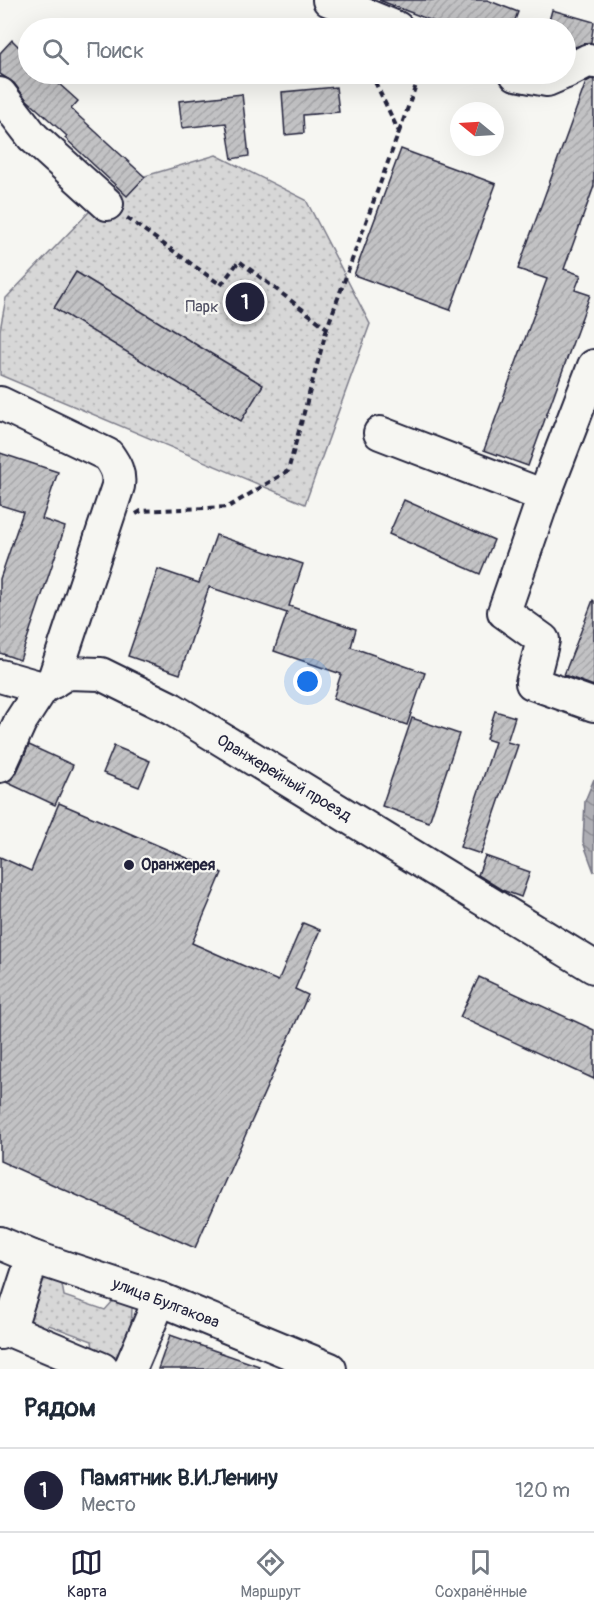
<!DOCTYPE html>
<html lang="ru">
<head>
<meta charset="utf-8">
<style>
	:root { --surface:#fff; --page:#f2f2f3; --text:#1f2937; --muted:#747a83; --line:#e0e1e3; --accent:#22223b }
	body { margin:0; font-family:Pangolin,sans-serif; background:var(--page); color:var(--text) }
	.compass { position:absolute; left:450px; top:102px; width:54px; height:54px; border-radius:50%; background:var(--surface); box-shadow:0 6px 24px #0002; rotate:288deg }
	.you { position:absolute; left:308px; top:682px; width:21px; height:21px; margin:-15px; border:4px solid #fff; border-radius:50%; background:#1a73e8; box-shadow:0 0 0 9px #1a73e833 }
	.badge { display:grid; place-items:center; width:39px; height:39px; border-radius:50%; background:var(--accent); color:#fff; font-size:20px; font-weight:700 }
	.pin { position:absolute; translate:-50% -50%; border:3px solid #fff; box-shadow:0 2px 6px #0006 }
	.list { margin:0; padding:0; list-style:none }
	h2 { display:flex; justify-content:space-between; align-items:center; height:78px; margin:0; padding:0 24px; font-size:26px }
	h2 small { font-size:20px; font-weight:400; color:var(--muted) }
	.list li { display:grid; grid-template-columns:39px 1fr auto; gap:18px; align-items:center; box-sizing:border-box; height:84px; padding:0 24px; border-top:2px solid var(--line) }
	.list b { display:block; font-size:22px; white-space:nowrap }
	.list p { margin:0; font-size:20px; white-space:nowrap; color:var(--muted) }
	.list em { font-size:20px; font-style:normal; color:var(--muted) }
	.icon { flex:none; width:33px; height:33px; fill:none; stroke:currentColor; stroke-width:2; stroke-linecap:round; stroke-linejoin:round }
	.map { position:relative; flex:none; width:594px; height:1369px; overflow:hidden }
	.search { position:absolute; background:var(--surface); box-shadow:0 6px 24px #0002; left:18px; right:18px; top:18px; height:66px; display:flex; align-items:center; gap:15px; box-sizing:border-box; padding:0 21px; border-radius:33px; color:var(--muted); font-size:22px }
	.sheet { height:162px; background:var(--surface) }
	nav { display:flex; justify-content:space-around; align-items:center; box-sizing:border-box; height:84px; border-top:2px solid var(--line); background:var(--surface); font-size:16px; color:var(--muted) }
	nav a { display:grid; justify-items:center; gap:3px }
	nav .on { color:var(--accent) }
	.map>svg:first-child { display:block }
</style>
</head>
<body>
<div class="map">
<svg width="594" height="1369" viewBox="0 0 594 1369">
	<defs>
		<pattern id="park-dots" width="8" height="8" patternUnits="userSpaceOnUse" patternTransform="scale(1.5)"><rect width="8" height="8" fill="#d7d7d7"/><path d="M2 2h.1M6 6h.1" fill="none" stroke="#b8b8b9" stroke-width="1.8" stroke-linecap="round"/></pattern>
		<pattern id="water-waves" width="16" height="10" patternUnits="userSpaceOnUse" patternTransform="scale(1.5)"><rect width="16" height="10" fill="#adadb3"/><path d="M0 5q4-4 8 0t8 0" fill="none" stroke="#8c8c93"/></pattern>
		<pattern id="building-hatch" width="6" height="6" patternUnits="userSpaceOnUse" patternTransform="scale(1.5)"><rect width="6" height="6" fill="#c2c2c4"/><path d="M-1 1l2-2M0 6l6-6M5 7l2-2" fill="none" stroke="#a6a6a9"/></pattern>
	</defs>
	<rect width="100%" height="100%" fill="#f6f6f2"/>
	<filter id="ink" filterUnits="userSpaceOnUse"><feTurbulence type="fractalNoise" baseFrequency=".0167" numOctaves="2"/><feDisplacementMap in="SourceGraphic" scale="12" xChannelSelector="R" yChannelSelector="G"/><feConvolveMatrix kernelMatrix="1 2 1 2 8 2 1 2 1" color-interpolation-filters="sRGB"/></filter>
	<g filter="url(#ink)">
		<!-- park -->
		<g fill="url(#park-dots)" stroke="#7c7c89" stroke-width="1.5">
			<polygon points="216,155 306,200 370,324 305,504 0,375 0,330 6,298 115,185"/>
			<path d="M41,1272L61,1279L64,1296L105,1310L113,1301L123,1302L132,1307C132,1326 128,1351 110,1360L93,1350L92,1341L49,1325L45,1329L26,1331L35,1279Z"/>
		</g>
		<!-- water -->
		<polygon fill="url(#water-waves)" stroke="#757583" stroke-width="1.5" points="594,779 594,872 583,842 585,801"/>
		<!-- building -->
		<g fill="url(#building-hatch)" stroke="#22223b" stroke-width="1.5">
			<polygon points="379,0 487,0 518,12 512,28 483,21 481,28 450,28"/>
			<polygon points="552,10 594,22 591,42 575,47 566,45 566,28 547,28"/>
			<polygon points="12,40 28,56 28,74 48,74 78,101 71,109 145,177 127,196 65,138 67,136 26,99 14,83 0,74 0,53"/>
			<polygon points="591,79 594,80 594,186 564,269 581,275 575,290 590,295 528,466 484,450 547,279 518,269 586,82"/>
			<polygon points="336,87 339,112 303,115 304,133 285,135 282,92"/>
			<polygon points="242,94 249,156 232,159 226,123 182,128 179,101"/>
			<polygon points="401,149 496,184 450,310 354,275"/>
			<polygon points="76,272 263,385 241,421 54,308"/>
			<polygon points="0,453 58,472 42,519 65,527 20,660 0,653 0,579 23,512 0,505"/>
			<polygon points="404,500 494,540 480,574 389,534"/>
			<polygon points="216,535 303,564 289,606 356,629 351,647 425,673 407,725 333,699 341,674 274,651 287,613 209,587 180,674 128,656 158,569 199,583"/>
			<polygon points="593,600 594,601 594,686 564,675"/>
			<polygon points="495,711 515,717 507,742 518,745 481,854 460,847 495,742 486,739"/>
			<polygon points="412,718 459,734 429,822 382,806"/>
			<polygon points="29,745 73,765 55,805 6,782 16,774"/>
			<polygon points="114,746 150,761 139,787 103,773"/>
			<polygon points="59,803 222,873 192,943 278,981 303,923 320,930 295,989 308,995 195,1248 0,1161 0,857 31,871"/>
			<polygon points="485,856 530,872 521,897 502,890 478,875"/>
			<polygon points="479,977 594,1030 594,1079 460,1017"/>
			<polygon points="170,1335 259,1366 258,1369 158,1369"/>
		</g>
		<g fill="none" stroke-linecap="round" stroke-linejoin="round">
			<defs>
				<g id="minor">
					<polyline points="329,0 397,28"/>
					<polyline points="566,72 589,60 594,62"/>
					<polyline points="516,74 547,80 561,74"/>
					<polyline points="0,94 33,137 107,204"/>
					<polyline points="594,366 544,496 504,612 543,640 532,683 594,705"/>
					<path d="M0,403L108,455C115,465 120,473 118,486L53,682"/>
					<polyline points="380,433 544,496"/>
					<polyline points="0,676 42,688"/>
					<polyline points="0,766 20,722 42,688 67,673 101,674 172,709 594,967"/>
					<polyline points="0,1243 33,1257 160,1299 330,1369"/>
					<polyline points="9,1330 33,1257"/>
					<polyline points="0,1333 9,1330 102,1369"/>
					<polyline points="130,1369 160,1299"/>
				</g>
			</defs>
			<!-- minor casing -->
			<use href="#minor" stroke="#22223b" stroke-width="36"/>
			<!-- path -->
			<g stroke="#22223b" stroke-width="4" stroke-dasharray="6 4.5" stroke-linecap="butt">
				<polyline points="399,132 420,74"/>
				<polyline points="127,218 221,285 239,261 327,328 399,132 375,82 368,74"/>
				<polyline points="136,514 141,511 228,507 288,471 327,328"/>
			</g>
			<!-- minor -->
			<use href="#minor" stroke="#f6f6f2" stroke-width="32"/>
		</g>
	</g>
	<!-- markers -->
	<circle fill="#22223b" stroke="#f6f6f2" stroke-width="2" cx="129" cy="865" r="6"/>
	<g text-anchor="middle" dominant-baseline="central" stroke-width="4.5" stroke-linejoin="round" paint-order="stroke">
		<!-- park labels -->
		<g font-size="16" fill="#4f4f62" stroke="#f6f6f2">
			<text x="202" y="307">Парк</text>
		</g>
		<!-- street labels -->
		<g font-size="16" fill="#22223b" stroke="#f6f6f2">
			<text transform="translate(284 778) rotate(31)">Оранжерейный проезд</text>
			<text transform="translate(166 1303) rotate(21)">улица Булгакова</text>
		</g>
		<!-- poi labels -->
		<g font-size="16" font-weight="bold" fill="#22223b" stroke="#f6f6f2" text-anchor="start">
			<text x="141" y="865">Оранжерея</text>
		</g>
	</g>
</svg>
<svg class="compass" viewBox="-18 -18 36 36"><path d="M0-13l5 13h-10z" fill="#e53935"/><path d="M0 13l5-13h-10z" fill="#747a83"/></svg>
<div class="you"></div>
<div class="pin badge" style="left:245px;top:302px">1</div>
<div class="search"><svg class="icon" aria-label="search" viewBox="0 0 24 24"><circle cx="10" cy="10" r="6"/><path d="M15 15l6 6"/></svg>Поиск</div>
</div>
<section class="sheet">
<h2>Рядом<small></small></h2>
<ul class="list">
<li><span class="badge">1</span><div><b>Памятник В.И.Ленину</b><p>Место</p></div><em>120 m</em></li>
</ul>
</section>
<nav>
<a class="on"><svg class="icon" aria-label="map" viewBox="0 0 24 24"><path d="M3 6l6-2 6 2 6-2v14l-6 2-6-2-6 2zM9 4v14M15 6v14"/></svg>Карта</a>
<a><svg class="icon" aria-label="directions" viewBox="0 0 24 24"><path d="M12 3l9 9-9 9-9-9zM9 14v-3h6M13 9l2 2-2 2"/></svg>Маршрут</a>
<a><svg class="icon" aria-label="saved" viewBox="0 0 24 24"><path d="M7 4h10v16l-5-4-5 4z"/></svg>Сохранённые</a>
</nav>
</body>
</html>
